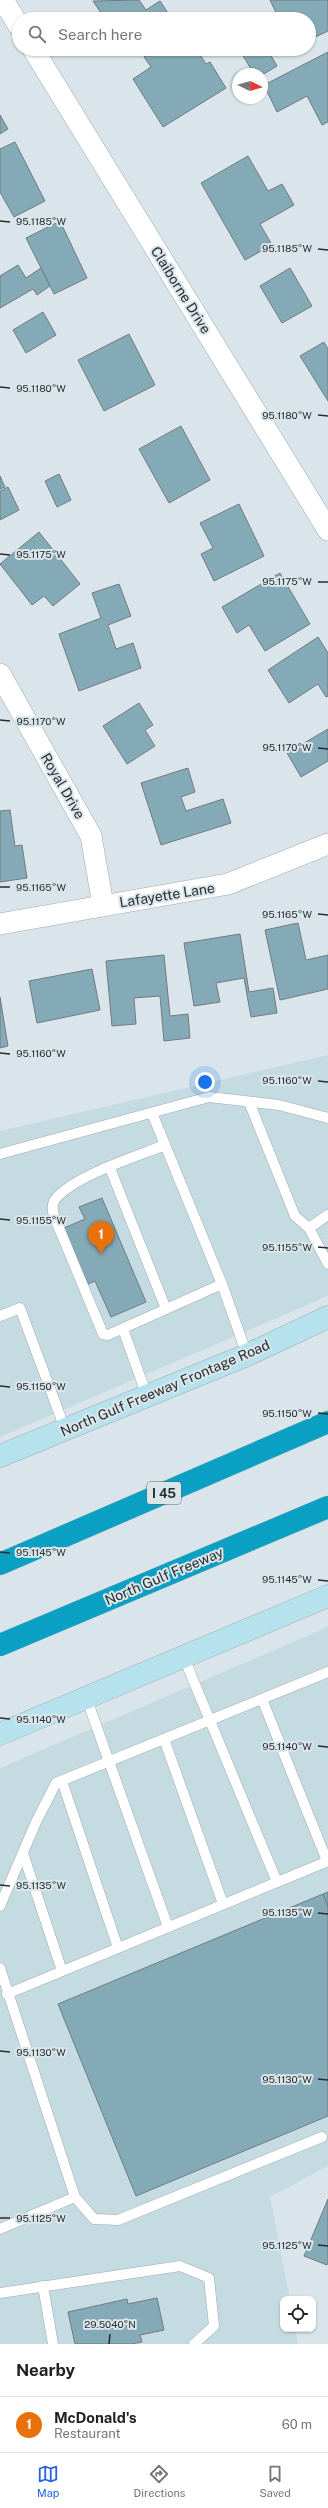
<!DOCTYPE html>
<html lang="en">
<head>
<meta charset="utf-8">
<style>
	:root { --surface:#fff; --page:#f2f2f2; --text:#222; --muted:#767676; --line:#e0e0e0; --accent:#2563eb }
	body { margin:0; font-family:"Public Sans",sans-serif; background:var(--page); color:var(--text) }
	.controls { position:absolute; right:12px; bottom:12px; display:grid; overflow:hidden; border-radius:8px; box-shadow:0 1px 3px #0004 }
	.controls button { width:36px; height:36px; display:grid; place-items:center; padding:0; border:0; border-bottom:1px solid var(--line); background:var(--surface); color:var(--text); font:20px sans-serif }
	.compass { position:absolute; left:232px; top:68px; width:36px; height:36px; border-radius:50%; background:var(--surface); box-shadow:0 1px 3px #0004; rotate:95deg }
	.you { position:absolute; left:205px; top:1082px; width:14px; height:14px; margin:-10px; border:3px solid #fff; border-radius:50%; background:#1a73e8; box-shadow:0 0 0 6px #1a73e833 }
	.badge { display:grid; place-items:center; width:26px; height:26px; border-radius:50%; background:var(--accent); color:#fff; font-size:13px; font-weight:700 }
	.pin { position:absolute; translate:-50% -33px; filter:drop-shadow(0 1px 2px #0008) }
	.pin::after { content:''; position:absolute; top:21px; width:14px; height:12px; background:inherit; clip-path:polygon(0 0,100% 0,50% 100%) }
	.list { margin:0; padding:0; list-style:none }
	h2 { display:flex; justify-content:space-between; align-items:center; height:52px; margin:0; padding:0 16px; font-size:17px }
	h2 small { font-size:13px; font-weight:400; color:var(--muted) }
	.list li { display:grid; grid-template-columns:26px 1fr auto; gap:12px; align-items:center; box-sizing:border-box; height:56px; padding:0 16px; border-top:1px solid var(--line) }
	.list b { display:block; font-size:15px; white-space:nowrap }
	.list p { margin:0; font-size:13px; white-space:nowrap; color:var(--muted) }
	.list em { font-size:13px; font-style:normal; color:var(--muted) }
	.icon { flex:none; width:22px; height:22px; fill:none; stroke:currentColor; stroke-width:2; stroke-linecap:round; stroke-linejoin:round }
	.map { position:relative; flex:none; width:328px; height:2344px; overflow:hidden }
	.search { position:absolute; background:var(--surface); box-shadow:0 1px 3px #0004; left:12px; right:12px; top:12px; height:44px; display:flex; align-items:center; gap:10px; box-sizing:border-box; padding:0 14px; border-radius:22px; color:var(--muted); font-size:15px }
	.sheet { height:108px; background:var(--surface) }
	nav { display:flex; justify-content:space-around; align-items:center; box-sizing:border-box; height:56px; border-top:1px solid var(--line); background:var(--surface); font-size:11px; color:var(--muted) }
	nav a { display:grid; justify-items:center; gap:2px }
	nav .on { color:var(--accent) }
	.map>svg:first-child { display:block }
</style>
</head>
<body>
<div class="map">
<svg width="328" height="2344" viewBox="0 0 328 2344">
	<rect width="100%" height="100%" fill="#d9e5ea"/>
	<!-- built -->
	<g fill="#c5dbe2">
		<polygon points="328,1055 328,1296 0,1437 0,1131"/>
		<polygon points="328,1627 328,2166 270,2197 290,2299 283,2299 283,2329 295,2329 298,2344 0,2344 0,1768"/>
	</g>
	<!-- building -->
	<g fill="#85aab7" stroke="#707b7f">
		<polygon points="139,0 146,10 160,1 172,19 105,19 93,1"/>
		<polygon points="270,0 328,0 328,31 309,40 309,19 279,19"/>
		<polygon points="212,15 214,19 205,19"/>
		<polygon points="125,49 134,49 128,53"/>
		<polygon points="157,49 213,49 201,56 206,64 210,62 226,88 163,127 133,79 151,67 144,57"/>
		<polygon points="239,49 267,49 277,66 262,75 254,74"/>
		<polygon points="328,52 328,122 322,125 307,96 277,112 264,85"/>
		<polygon points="0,115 8,129 0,134"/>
		<polygon points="15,142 45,201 14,217 0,192 0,149"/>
		<polygon points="248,156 268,191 282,184 294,205 260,224 272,245 245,260 201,183"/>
		<polygon points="60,221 87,278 54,294 26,238"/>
		<polygon points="18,265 26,278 41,268 50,286 37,295 33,289 0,308 0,276"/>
		<polygon points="290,268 312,306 282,323 260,286"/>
		<polygon points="43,312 56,335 26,353 13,330"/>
		<polygon points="129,334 155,385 104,411 78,360"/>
		<polygon points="324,342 328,349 328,401 300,356"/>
		<polygon points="181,426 210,480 169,503 139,449"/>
		<polygon points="59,474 71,500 57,507 45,481"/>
		<polygon points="0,476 5,487 0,489"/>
		<polygon points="8,487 19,510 0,520 0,491"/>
		<polygon points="239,504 264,556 214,581 201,554 213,548 200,523"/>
		<polygon points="39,532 80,584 53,606 44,596 32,605 0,564"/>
		<polygon points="280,573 310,624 265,651 249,625 237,633 222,607"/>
		<polygon points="119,584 131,616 108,625 116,649 133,643 141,668 79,691 59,634 101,618 92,593"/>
		<polygon points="318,637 328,653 328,696 326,697 318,684 289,703 268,670"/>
		<polygon points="139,703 153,725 145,730 155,746 127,764 103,726"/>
		<polygon points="328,729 328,761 301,777 287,753"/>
		<polygon points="188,768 195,792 181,797 186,811 223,799 231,823 161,845 141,783"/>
		<polygon points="10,810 15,846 22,845 27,878 0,882 0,811"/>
		<polygon points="298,923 306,960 328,955 328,989 280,1000 265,930"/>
		<polygon points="240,934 249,992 273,988 277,1013 251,1017 244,978 216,983 220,1002 194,1006 184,943"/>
		<polygon points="164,955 170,1016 188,1014 190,1038 164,1041 160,996 134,998 136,1024 112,1026 106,961"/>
		<polygon points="92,969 100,1010 37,1023 29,981"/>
		<polygon points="0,997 8,1046 0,1048"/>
		<polygon points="102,1198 146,1302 111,1317 95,1281 88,1284 64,1228 85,1219 79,1207"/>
		<polygon points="328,1892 328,1907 323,1894"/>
		<polygon points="323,1894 328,1907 328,2116 136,2196 58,2004"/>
		<polygon points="328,2199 328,2263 327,2265 304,2256"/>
		<polygon points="157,2298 164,2330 140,2335 142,2342 131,2344 75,2344 68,2312 127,2299 128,2304"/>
	</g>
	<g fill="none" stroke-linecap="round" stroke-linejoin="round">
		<defs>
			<g id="service">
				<polyline points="249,1102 295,1216 309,1228"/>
				<polyline points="152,1113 222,1284 247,1355"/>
				<path d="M165,1145C135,1157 80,1174 58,1196C52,1201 52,1209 54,1216L103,1334L108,1335L222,1284"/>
				<polyline points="0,1154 209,1097 279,1105 328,1118"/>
				<polyline points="110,1168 166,1309"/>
				<polyline points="328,1215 309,1228 328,1264"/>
				<polyline points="0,1316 20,1308 65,1429"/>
				<polyline points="123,1329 147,1396"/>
				<polyline points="184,1658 277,1882"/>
				<polyline points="86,1697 168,1927"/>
				<polyline points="262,1699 327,1861"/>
				<polyline points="164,1739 223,1904"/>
				<polyline points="62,1781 118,1948"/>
				<polyline points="23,1853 62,1971"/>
				<polyline points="0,1906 36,1822 56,1783 328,1672"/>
				<polyline points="0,1968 75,2197 94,2219 118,2220 322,2137"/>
				<polyline points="7,1994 328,1861"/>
				<polyline points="0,2229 75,2197"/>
				<polyline points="43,2286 53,2344"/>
				<polyline points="0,2293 180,2266 209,2278 214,2326 194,2344"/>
			</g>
			<g id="minor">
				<polyline points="3,0 19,26"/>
				<polyline points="33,49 328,530"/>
				<polyline points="0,674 91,836 103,905"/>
				<polyline points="0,924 228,884 328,844"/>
			</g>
			<g id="secondary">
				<polyline points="0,1456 247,1355 328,1317"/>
				<polyline points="0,1734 328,1596"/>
			</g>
			<g id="motorway">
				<polyline points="0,1564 328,1422"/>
				<polyline points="0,1645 328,1507"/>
			</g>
		</defs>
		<!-- service casing -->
		<use href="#service" stroke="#9ea9ae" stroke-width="11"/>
		<!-- minor casing -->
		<use href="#minor" stroke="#9ea9ae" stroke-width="22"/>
		<!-- secondary casing -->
		<use href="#secondary" stroke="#9ea9ae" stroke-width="23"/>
		<!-- motorway casing -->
		<use href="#motorway" stroke="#c3c4c4" stroke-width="23"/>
		<!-- service -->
		<use href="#service" stroke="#fff" stroke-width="10"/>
		<!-- minor -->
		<use href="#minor" stroke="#fff" stroke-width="21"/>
		<!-- secondary -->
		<use href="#secondary" stroke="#b6e2ed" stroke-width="22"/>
		<!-- motorway -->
		<use href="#motorway" stroke="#0aa0c3" stroke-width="22"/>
	</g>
	<!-- ticks -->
	<path fill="none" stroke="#282d2e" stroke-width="1.5" d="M0,221L10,222M318,249L328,250M0,387L10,388M318,415L328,416M0,554L10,555M318,582H328M0,720L10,721M318,748L328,749M0,887H10M318,914L328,915M0,1053L10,1054M318,1081L328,1082M0,1219L10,1220M318,1247L328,1248M0,1386L10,1387M318,1413L328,1414M0,1552L10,1553M318,1580L328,1581M0,1718L10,1719M318,1746L328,1747M0,1885L10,1886M318,1913L328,1914M0,2051L10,2052M318,2079L328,2080M0,2218H10M318,2245L328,2246M109,2344L110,2334"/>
	<g text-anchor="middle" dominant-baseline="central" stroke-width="4" stroke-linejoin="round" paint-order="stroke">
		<!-- shield labels -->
		<rect fill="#d9e5ea" stroke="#5d6466" stroke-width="1" x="147" y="1482" width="34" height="22" rx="3"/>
		<g font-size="13" font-weight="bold" fill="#282d2e">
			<text x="164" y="1493">I 45</text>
		</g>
		<!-- street labels -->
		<g font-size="14" fill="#282d2e" stroke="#d9e5ea">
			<text transform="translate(181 290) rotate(58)">Claiborne Drive</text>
			<text transform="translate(63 786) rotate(60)">Royal Drive</text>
			<text transform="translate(167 895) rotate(-9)">Lafayette Lane</text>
			<text transform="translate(165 1388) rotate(-23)">North Gulf Freeway Frontage Road</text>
			<text transform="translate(164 1576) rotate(-23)">North Gulf Freeway</text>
		</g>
	</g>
	<g font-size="10" text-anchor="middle" fill="#282d2e" stroke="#d9e5ea" stroke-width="4" stroke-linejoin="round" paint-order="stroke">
		<text x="41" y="225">95.1185°W</text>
		<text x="287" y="252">95.1185°W</text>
		<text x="41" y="392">95.1180°W</text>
		<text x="287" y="419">95.1180°W</text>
		<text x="41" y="558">95.1175°W</text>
		<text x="287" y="585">95.1175°W</text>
		<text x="41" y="725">95.1170°W</text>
		<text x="287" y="751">95.1170°W</text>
		<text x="41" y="891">95.1165°W</text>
		<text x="287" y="918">95.1165°W</text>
		<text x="41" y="1057">95.1160°W</text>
		<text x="287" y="1084">95.1160°W</text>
		<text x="41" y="1224">95.1155°W</text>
		<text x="287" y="1251">95.1155°W</text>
		<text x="41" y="1390">95.1150°W</text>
		<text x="287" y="1417">95.1150°W</text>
		<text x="41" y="1556">95.1145°W</text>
		<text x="287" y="1583">95.1145°W</text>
		<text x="41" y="1723">95.1140°W</text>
		<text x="287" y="1750">95.1140°W</text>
		<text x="41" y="1889">95.1135°W</text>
		<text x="287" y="1916">95.1135°W</text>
		<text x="41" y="2056">95.1130°W</text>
		<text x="287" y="2083">95.1130°W</text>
		<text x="41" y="2222">95.1125°W</text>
		<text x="287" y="2249">95.1125°W</text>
		<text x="110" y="2328">29.5040°N</text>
	</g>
</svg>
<div class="controls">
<button><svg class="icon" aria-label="locate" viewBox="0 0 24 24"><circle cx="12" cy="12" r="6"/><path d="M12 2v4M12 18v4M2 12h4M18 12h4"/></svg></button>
</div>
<svg class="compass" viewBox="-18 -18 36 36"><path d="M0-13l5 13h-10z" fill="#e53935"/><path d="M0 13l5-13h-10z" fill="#767676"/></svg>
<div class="you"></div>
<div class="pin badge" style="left:101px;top:1254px;background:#e8710a">1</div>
<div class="search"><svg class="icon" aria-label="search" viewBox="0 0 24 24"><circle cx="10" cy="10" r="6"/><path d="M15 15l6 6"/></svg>Search here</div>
</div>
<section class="sheet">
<h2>Nearby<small></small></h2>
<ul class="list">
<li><span class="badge" style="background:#e8710a">1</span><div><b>McDonald's</b><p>Restaurant</p></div><em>60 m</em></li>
</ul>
</section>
<nav>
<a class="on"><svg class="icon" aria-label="map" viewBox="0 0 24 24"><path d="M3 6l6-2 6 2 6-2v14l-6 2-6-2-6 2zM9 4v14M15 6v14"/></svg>Map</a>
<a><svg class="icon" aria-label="directions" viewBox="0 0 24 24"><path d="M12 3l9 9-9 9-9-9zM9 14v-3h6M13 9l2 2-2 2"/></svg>Directions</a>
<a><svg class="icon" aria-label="saved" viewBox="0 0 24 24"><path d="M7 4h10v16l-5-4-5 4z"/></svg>Saved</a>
</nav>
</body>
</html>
